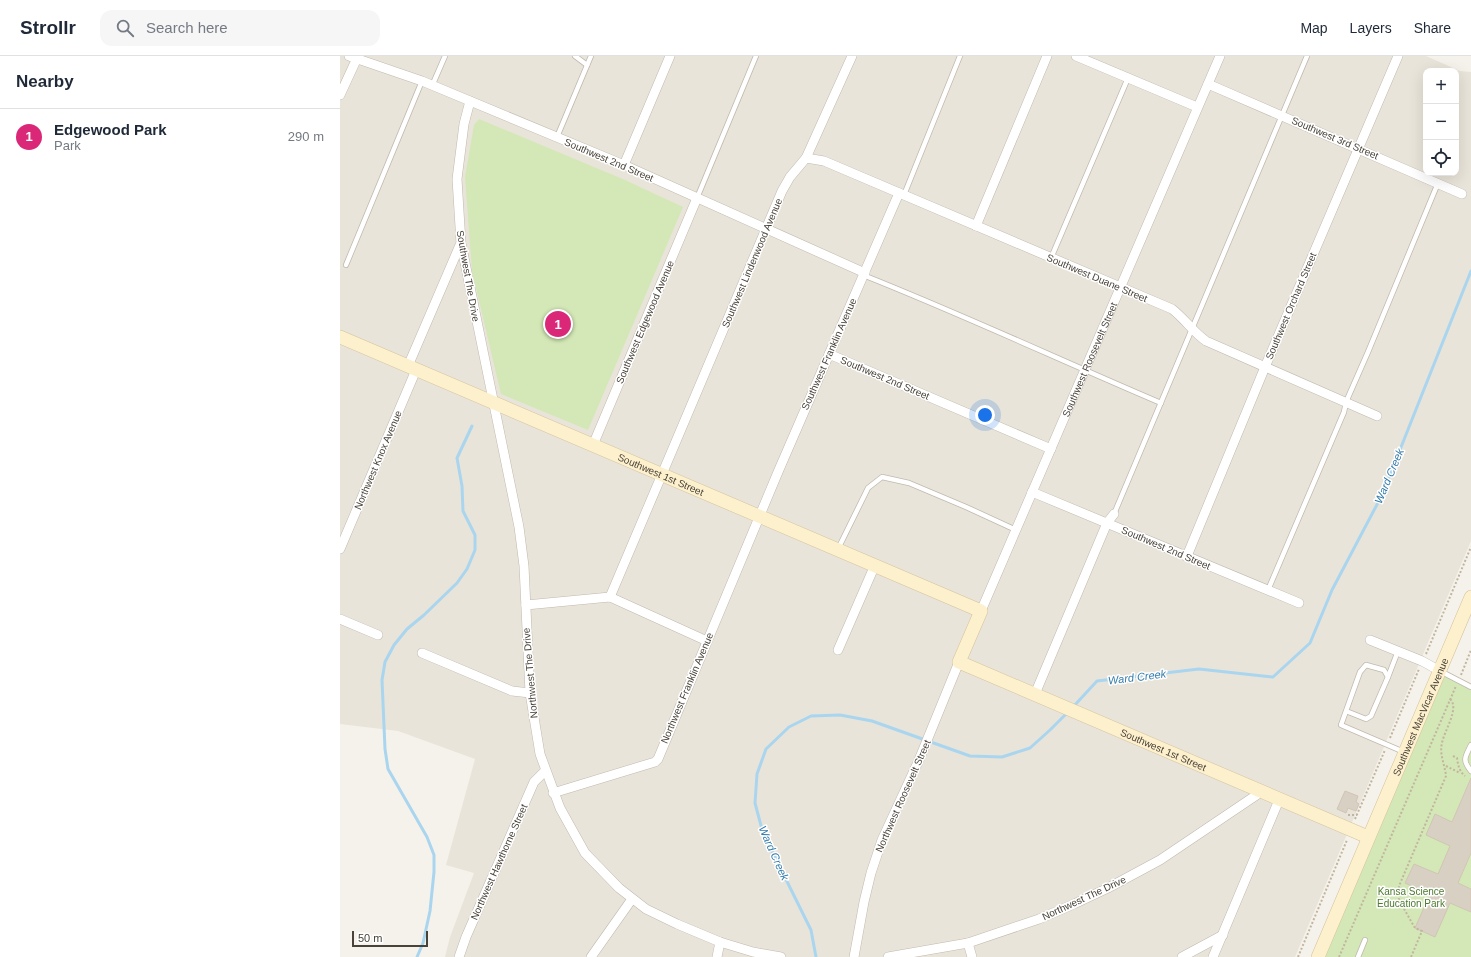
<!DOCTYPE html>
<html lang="en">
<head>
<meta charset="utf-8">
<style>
	:root { --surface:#fff; --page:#f6f6f7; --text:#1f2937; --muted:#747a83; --line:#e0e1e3; --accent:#db2777 }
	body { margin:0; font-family:Arial,sans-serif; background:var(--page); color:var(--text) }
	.controls { position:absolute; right:12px; top:12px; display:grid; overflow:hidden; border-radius:8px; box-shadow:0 4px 16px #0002 }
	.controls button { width:36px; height:36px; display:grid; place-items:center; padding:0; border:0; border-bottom:1px solid var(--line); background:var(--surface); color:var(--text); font:20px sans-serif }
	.scale { position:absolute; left:12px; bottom:10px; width:76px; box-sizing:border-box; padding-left:4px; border:2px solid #494239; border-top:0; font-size:11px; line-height:14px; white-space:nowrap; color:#494239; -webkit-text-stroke:3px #fff; paint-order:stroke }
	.you { position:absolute; left:645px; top:359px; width:14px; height:14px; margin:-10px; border:3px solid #fff; border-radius:50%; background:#1a73e8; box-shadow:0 0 0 6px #1a73e833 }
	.badge { display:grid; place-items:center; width:26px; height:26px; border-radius:50%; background:var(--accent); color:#fff; font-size:13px; font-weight:700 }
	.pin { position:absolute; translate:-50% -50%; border:2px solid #fff; box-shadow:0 1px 4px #0006 }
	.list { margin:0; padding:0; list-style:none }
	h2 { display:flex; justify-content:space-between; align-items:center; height:52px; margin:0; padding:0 16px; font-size:17px }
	h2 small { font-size:13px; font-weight:400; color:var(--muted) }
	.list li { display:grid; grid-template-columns:26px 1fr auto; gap:12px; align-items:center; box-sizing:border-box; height:56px; padding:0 16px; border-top:1px solid var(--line) }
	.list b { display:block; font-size:15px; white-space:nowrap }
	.list p { margin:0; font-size:13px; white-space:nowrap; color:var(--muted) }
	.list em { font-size:13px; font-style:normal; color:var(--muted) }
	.icon { flex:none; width:22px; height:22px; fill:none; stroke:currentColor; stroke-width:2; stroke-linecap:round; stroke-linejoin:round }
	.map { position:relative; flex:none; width:1131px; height:901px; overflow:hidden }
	header { display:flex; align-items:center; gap:24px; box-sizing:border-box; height:56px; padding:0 20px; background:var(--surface); border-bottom:1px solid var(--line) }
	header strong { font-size:19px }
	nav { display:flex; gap:22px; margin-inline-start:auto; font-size:14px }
	.search { width:280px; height:36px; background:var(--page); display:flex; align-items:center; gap:10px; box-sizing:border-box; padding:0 14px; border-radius:12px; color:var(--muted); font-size:15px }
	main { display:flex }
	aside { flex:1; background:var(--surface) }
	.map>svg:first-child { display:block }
</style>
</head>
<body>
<header>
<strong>Strollr</strong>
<div class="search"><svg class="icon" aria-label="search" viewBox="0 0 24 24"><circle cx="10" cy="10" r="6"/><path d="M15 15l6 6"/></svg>Search here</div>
<nav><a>Map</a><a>Layers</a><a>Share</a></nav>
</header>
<main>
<aside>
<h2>Nearby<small></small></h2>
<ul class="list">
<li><span class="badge">1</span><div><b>Edgewood Park</b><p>Park</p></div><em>290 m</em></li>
</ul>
</aside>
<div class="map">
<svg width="1131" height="901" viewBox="0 0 1131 901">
	<rect width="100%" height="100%" fill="#f5f2eb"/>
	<!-- residential -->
	<path fill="#e9e4d9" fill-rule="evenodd" d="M0,0H1086L1120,15L1131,16V485L955,901H105L110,881L134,817L106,809L135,703L58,675L0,668ZM1086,15H1116V117H1086Z"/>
	<!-- green -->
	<g fill="#d3e8b6">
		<polygon points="139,63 285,124 343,151 248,374 161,338 132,215 125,121 134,69"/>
		<polygon points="1100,615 1131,630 1131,901 979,901"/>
	</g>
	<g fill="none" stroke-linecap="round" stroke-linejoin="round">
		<!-- stream -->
		<g stroke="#aad5ef" stroke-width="3">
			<polyline points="733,651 757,625 859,613 933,621 970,587 992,534 1042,439 1131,215"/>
			<polyline points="77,901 83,887 90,855 94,816 94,799 87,781 48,713 45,693 42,624 45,606 54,589 67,573 84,559 117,527 127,513 135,494 135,479 123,455 122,430 117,402 132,370"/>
			<polyline points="476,901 471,874 423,777 415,747 417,718 426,693 449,671 471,660 500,659 532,665 630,700 662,701 690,692 710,674 727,657"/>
		</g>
	</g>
	<!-- building -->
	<g fill="#d9d0c4" stroke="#d1c5b4">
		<polygon points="1131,722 1131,797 1118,827 1131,833 1131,856 1110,847 1095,881 1075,872 1090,838 1065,827 1074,808 1098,818 1110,790 1086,779 1095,758 1112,766"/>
		<polygon points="1005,735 1018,740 1016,746 1019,748 1016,755 1008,752 1006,757 997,753"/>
	</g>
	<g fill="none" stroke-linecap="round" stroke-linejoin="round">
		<defs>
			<g id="lane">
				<polyline points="235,0 247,9"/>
				<polyline points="92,30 105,0"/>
				<polyline points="217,81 251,0"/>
				<polyline points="564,139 620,0"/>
				<polyline points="357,142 416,0"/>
				<polyline points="711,202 788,22"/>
				<polyline points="6,209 82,25"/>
				<path d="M523,219C624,259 722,305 821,347"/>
				<polyline points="774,458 967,0"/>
				<polyline points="498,493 528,432 542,421 569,427 626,451 676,474"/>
				<polyline points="928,534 1004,356 1006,346 1028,296 1098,127"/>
				<polyline points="1102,616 1131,631"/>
				<polyline points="1048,621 1058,595"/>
				<polyline points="1006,655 1026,663 1031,660 1048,621 1044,614 1026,609 1020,616 1001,669 1064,696"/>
				<path d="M1131,689C1125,701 1122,704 1131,715"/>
				<polyline points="1018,901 1025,884"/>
			</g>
			<g id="street">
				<polyline points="9,0 82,25 284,109 525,217"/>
				<polyline points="736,0 857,51"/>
				<polyline points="868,28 1122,138"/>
				<polyline points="0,39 18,0"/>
				<polyline points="130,45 124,68 117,123 121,187 179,471 184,510 190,637 200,698 220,752 245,797 279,832 306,853 337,868 380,886 413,896 441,901"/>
				<path d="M466,102L484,105L832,253C845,263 853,276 866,285L1037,360"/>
				<polyline points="284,109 330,0"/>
				<polyline points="636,170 707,0"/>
				<polyline points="489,298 711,393"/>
				<polyline points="68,310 120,189"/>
				<polyline points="253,389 357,142"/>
				<polyline points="692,436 959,547"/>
				<polyline points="0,493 76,314"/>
				<polyline points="847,500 925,311 1058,0"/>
				<polyline points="270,541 442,135 450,121 466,102 512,0"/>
				<polyline points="186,549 270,541 367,585"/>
				<path id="s1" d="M641,555L880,0"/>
				<polyline points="0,563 38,579"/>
				<polyline points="1030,584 1082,605 1100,615"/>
				<polyline points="498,594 535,509"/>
				<polyline points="82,597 172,635 190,637"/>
				<polyline points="695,638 767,467 774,458"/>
				<polyline points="213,737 315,706 318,703 438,416 559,137"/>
				<polyline points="628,887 632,901"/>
				<polyline points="119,901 126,881 194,726 205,715"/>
				<polyline points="251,901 292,843"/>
				<polyline points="377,901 380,886"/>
				<polyline points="514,901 524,846 531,817 542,784 579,704 619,606"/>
				<polyline points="548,901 628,887 699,863 734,848 768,832 820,804 921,736"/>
				<polyline points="842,901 883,879"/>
				<polyline points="873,901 939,744"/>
			</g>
			<g id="secondary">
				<path id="s2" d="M0,281L641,555L619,606L1028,781"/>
				<path id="s3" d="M978,901L1131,541"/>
			</g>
		</defs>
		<!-- lane casing -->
		<use href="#lane" stroke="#c1b9ae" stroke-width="6"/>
		<!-- street casing -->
		<use href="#street" stroke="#c1b9ae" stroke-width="10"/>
		<!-- secondary casing -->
		<use href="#secondary" stroke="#d3c39c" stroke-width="14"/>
		<!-- path -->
		<g stroke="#c2b59f" stroke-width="2" stroke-dasharray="2 2" stroke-linecap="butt">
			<polyline points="1086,598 1131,491"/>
			<polyline points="1121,619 1131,594"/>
			<polyline points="1050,682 1079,613"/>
			<path d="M1113,700L1117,702C1118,709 1119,715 1125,720"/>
			<polyline points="1106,710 1120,717"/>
			<polyline points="1008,759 1017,759"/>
			<polyline points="1015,763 1045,694"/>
			<polyline points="958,901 1007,784"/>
			<polyline points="999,901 1116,630"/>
			<path d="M1071,901L1082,875L1075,872L1059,844L1058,838L1059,830L1106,720C1105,709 1099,698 1102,687C1104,675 1120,652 1110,643"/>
		</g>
		<!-- lane -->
		<use href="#lane" stroke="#fff" stroke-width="4.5"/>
		<!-- street -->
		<use href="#street" stroke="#fff" stroke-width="9"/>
		<!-- secondary -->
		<use href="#secondary" stroke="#fdf0cd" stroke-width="13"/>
	</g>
	<g text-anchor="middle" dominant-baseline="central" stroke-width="3" stroke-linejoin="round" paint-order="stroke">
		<!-- street labels -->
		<g font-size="10" fill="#494239" stroke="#fff">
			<text transform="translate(995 82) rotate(23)">Southwest 3rd Street</text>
			<text transform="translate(269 104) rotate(23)">Southwest 2nd Street</text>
			<text transform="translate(412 207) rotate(-67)">Southwest Lindenwood Avenue</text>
			<text transform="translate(128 220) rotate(80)">Southwest The Drive</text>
			<text transform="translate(757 222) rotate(23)">Southwest Duane Street</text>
			<text transform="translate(951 250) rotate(-67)">Southwest Orchard Street</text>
			<text transform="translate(305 266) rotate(-67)">Southwest Edgewood Avenue</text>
			<text transform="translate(489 298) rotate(-66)">Southwest Franklin Avenue</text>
			<text stroke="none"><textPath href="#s1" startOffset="274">Southwest Roosevelt Street</textPath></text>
			<text transform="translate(545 322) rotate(23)">Southwest 2nd Street</text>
			<text transform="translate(38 404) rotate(-67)">Northwest Knox Avenue</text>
			<text stroke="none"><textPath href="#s2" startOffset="349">Southwest 1st Street</textPath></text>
			<text transform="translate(826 492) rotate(23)">Southwest 2nd Street</text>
			<text transform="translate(190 617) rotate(-95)">Northwest The Drive</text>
			<text transform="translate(347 632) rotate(-67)">Northwest Franklin Avenue</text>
			<text stroke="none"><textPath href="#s3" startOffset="261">Southwest MacVicar Avenue</textPath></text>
			<text stroke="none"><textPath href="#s2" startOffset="975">Southwest 1st Street</textPath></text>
			<text transform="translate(563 740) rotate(-66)">Northwest Roosevelt Street</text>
			<text transform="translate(159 806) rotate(-66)">Northwest Hawthorne Street</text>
			<text transform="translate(744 842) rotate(-25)">Northwest The Drive</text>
		</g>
		<!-- park labels -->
		<g font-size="10" fill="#4c7a2d" stroke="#fff">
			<text x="1071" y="835">Kansa Science<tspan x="1071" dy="12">Education Park</tspan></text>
		</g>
		<!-- water labels -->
		<g font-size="11" font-style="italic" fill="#327bab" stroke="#fff">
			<text transform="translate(1049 420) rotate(-67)">Ward Creek</text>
			<text transform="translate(797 621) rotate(-7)">Ward Creek</text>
			<text transform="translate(434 797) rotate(66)">Ward Creek</text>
		</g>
	</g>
</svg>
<div class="controls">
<button>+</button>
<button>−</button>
<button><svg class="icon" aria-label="locate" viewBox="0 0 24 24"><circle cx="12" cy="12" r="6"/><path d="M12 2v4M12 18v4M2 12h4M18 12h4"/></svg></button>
</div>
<div class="scale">50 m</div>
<div class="you"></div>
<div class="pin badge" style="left:218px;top:268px">1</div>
</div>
</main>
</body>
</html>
